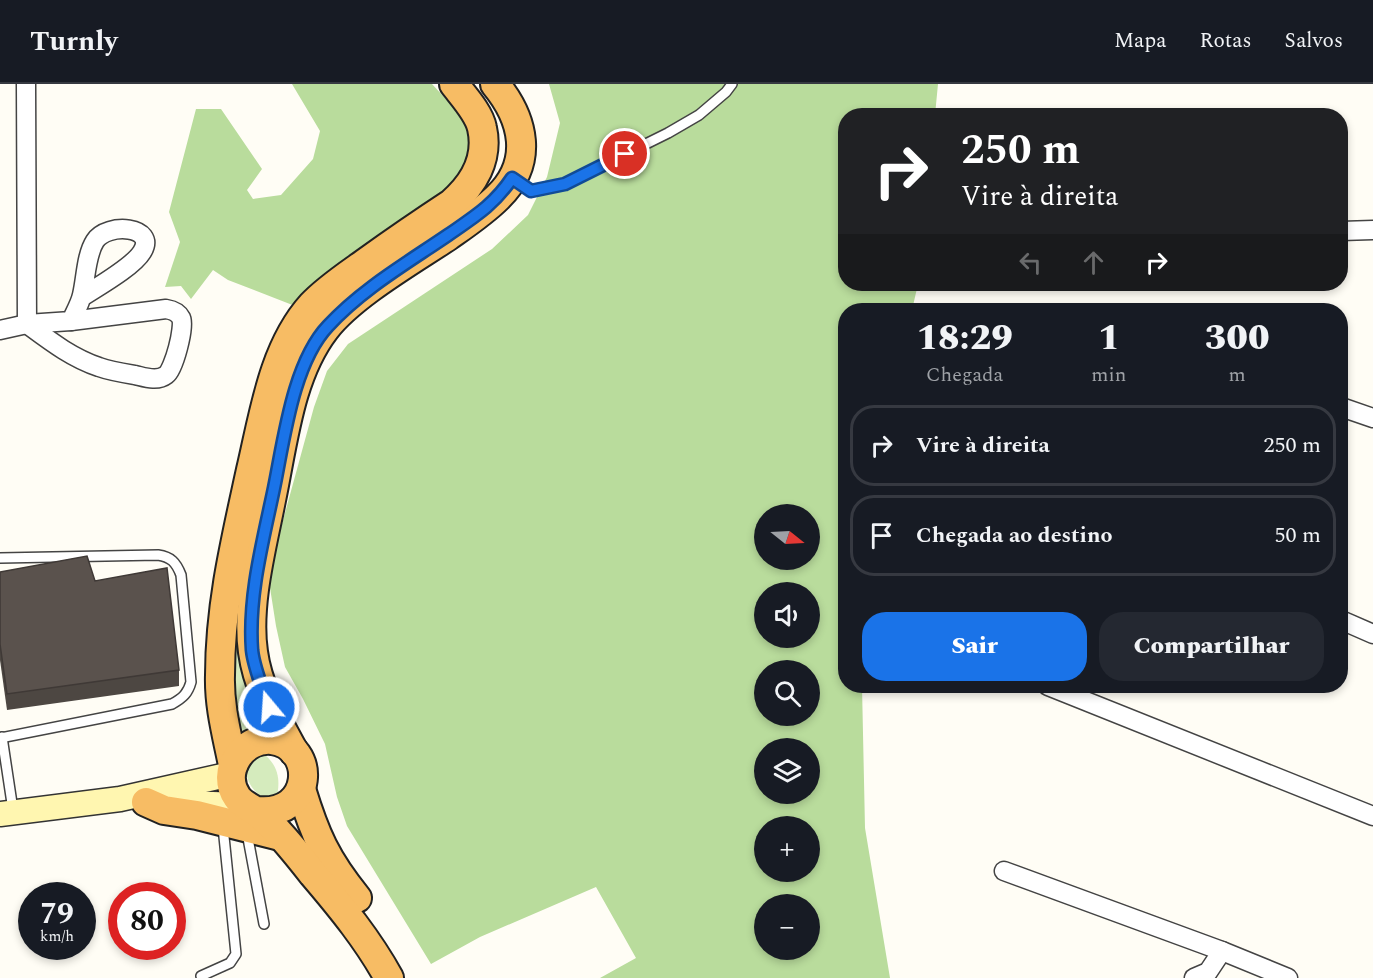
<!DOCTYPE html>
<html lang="pt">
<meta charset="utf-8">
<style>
:root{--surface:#171b24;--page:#242831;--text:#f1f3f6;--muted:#9ea1a6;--line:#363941;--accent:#1a73e8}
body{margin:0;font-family:Spectral,serif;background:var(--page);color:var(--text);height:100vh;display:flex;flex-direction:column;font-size:22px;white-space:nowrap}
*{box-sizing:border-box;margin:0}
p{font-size:20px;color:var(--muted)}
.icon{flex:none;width:33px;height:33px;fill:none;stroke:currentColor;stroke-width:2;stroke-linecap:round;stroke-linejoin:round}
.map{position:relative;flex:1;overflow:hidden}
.panel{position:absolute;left:838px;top:219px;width:510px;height:390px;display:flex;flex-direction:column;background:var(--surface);border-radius:24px;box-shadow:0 3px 9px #0003}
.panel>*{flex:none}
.hud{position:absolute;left:838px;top:24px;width:510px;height:183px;border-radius:24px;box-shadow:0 3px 9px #0003;background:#202124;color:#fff;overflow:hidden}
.needle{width:39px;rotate:108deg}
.tools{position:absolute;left:754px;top:420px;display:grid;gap:12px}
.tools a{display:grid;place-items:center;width:66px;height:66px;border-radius:50%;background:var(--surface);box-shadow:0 3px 9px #0003;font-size:30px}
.speed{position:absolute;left:18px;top:798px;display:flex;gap:12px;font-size:30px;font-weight:700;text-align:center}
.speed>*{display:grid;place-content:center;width:78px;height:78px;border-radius:50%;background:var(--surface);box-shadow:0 3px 9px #0003;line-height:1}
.speed small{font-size:15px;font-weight:400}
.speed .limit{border:9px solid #d22;background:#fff;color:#111}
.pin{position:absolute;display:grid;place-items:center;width:51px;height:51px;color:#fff;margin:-26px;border:3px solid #fff;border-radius:50%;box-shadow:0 2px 6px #0007}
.me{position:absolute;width:66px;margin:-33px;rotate:342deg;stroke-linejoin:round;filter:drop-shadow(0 0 4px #0008)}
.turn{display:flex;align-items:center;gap:21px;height:126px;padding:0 24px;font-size:27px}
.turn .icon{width:78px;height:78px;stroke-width:2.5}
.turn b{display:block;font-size:42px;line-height:51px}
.lanes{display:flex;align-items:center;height:57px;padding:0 24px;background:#0003;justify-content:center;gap:30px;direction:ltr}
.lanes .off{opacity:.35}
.eta{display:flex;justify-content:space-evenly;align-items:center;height:102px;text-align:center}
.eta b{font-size:36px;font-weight:800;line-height:42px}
.primary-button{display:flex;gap:12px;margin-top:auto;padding:12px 24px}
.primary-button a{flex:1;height:69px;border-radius:24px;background:var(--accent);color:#fff;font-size:24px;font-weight:800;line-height:69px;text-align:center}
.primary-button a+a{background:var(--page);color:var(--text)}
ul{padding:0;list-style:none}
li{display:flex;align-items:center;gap:18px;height:81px;margin:0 12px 9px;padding:0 12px;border:3px solid var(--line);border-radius:24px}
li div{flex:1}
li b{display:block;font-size:22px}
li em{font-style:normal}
header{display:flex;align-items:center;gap:36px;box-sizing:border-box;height:84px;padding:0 30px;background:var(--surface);border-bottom:2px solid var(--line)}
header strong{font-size:28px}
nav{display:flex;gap:33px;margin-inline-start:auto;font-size:21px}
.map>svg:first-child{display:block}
.green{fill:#d5ebbd}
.forest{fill:#b9dc9c;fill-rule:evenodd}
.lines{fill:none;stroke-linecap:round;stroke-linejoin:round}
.service-casing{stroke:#444;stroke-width:12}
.minor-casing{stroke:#444;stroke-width:21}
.secondary-casing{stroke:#333;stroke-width:27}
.trunk-casing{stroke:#222;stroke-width:32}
.service{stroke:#fff;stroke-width:9}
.minor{stroke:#fff;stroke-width:18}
.secondary{stroke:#fff6b0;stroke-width:24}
.trunk{stroke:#f7bc64;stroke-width:28}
.wall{fill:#4d4742}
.building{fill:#5a524d;stroke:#3f3936;stroke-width:1.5}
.route-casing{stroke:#114b97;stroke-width:15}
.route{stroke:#1a73e8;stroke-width:10}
</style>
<header>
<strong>Turnly</strong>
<nav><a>Mapa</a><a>Rotas</a><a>Salvos</a></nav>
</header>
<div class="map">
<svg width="1373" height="894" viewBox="0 0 1373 894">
<rect width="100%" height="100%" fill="#fffdf5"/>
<!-- green -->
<g class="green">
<polygon points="237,517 270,649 239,654 230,593"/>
<path d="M263,669c16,13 18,28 13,47l-5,3c-18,-10 -28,-22 -24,-44z"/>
</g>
<!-- forest -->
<g class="forest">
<polygon points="292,0 432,0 457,27 468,46 469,73 464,91 448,109 295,222 228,196 213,186 191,215 181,202 165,203 180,158 169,128 196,25 221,25 262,85 247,106 253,115 281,111 313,75 320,47"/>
<path d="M549,0h389l-3,31 -89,1v168h72l-6,26h-66v376h16l3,142 25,150h-290l36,-20 -40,-71 -116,50 -49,27 -84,-138 -10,-29 -12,-53 -22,-45 -18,-32 -9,-41 -8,-51 46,-168 13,-36 21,-27 144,-95 36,-34 19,-38 13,-54zM765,430h45v46h-45zM765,508h45v46h-45zM765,586h45v46h-45zM765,664h45v46h-45zM765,742h45v46h-45zM765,820h45v46h-45z"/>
</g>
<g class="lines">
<defs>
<g id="service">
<polyline points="514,96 531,107 565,100 668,49 699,31 726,8 732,0"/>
<path d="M0,474l158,-3c13,2 18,7 23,20l10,107c-3,11 -8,16 -19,22l-172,34"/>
<polyline points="2,653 13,726"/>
<polyline points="247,749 264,840"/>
<polyline points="201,892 230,879 236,870 223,743"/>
</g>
<g id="minor">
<polyline points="26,0 27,240"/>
<polyline points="1341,147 1373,146"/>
<path d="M27,240c23,17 45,34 72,43 11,4 24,6 36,8 9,2 22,7 31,0 8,-6 19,-48 15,-57 -3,-6 -9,-8 -15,-9l-95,12"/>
<path d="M0,246l27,-6 44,-3c4,-9 9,-17 11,-26 4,-17 4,-40 13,-54 12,-19 63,-15 47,11 -9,15 -45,35 -60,45"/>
<polyline points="1341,323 1373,334"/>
<polyline points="1341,536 1373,550"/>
<polyline points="1048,602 1373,732"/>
<polyline points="1004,787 1222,867 1288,894"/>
<polyline points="1194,894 1208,888 1222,867"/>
</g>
<g id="secondary">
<polyline points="179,719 245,721"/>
<polyline points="0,730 120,715 231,690"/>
</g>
<g id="trunk">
<path d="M294,668c-17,-32 -36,-63 -41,-100 -7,-47 9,-106 18,-152 12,-57 18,-124 54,-171 26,-34 87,-69 123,-93 17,-12 35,-24 50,-39 36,-35 26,-78 -3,-113"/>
<path d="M233,681c-6,-30 -14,-59 -13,-90 0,-71 16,-136 31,-205 13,-55 22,-122 61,-165 15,-16 35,-29 53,-42 28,-20 57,-40 86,-59 22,-19 38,-45 31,-76 -3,-15 -18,-31 -28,-44"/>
<path d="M301,705c14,46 25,71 56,109"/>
<polyline points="146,718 164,726 197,731 280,752"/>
<path d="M257,727c57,6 60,-65 15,-71 -30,-3 -52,32 -35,57 5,8 14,10 21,16 7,6 14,13 20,19 13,14 24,28 35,42 29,34 55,66 76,104"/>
</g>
</defs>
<!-- service casing -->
<use href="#service" class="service-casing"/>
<!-- minor casing -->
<use href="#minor" class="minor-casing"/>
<!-- secondary casing -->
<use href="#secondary" class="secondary-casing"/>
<!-- trunk casing -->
<use href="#trunk" class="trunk-casing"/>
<!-- service -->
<use href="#service" class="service"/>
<!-- minor -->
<use href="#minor" class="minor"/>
<!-- secondary -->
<use href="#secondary" class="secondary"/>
<!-- trunk -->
<use href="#trunk" class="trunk"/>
</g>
<!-- wall -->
<polygon class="wall" points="0,488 95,497 179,586 179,602 7,626 0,576"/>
<!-- building -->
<polygon class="building" points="87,472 95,497 167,484 179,586 7,610 0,560 0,488"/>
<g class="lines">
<defs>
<path id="route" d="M269,623c-6,-18 -15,-38 -17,-57 -4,-54 11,-109 22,-162 10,-49 19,-125 54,-162 34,-37 79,-63 120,-91 26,-18 46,-30 64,-57l19,13 34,-7 60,-30"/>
</defs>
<!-- route casing -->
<use href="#route" class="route-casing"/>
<!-- route -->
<use href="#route" class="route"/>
</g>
</svg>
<div class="tools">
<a><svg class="needle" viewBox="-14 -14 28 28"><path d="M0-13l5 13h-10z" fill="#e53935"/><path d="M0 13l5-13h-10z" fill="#9ea1a6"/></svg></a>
<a><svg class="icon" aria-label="sound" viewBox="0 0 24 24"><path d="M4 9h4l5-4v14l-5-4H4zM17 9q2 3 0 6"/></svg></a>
<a><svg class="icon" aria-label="search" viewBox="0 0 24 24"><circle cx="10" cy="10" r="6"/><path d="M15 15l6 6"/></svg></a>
<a><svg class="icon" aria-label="layers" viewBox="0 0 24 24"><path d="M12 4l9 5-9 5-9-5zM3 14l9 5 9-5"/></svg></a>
<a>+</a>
<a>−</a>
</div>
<div class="speed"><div>79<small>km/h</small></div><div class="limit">80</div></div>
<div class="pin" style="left:625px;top:70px;background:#d93025"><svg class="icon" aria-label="arrive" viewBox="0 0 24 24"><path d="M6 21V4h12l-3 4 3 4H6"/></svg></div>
<svg class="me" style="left:269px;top:623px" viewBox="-20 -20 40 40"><circle r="17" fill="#1a73e8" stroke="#fff" stroke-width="3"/><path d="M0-11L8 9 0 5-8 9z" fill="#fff"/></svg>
<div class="hud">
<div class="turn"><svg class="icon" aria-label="right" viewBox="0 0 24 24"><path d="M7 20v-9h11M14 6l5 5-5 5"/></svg><div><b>250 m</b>Vire à direita</div></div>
<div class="lanes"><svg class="icon off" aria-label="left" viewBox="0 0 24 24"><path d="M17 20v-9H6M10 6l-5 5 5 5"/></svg><svg class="icon off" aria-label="ahead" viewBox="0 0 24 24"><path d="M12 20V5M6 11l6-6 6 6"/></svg><svg class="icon" aria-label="right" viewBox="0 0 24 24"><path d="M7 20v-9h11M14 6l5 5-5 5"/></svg></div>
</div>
<section class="panel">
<div class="eta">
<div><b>18:29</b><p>Chegada</p></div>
<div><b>1</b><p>min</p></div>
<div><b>300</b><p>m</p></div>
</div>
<ul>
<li><svg class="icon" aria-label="right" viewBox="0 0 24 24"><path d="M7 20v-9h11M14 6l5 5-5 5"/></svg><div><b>Vire à direita</b></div><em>250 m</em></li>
<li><svg class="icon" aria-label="arrive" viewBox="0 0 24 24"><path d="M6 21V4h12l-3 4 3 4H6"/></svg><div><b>Chegada ao destino</b></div><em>50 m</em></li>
</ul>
<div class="primary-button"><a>Sair</a><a>Compartilhar</a></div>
</section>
</div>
